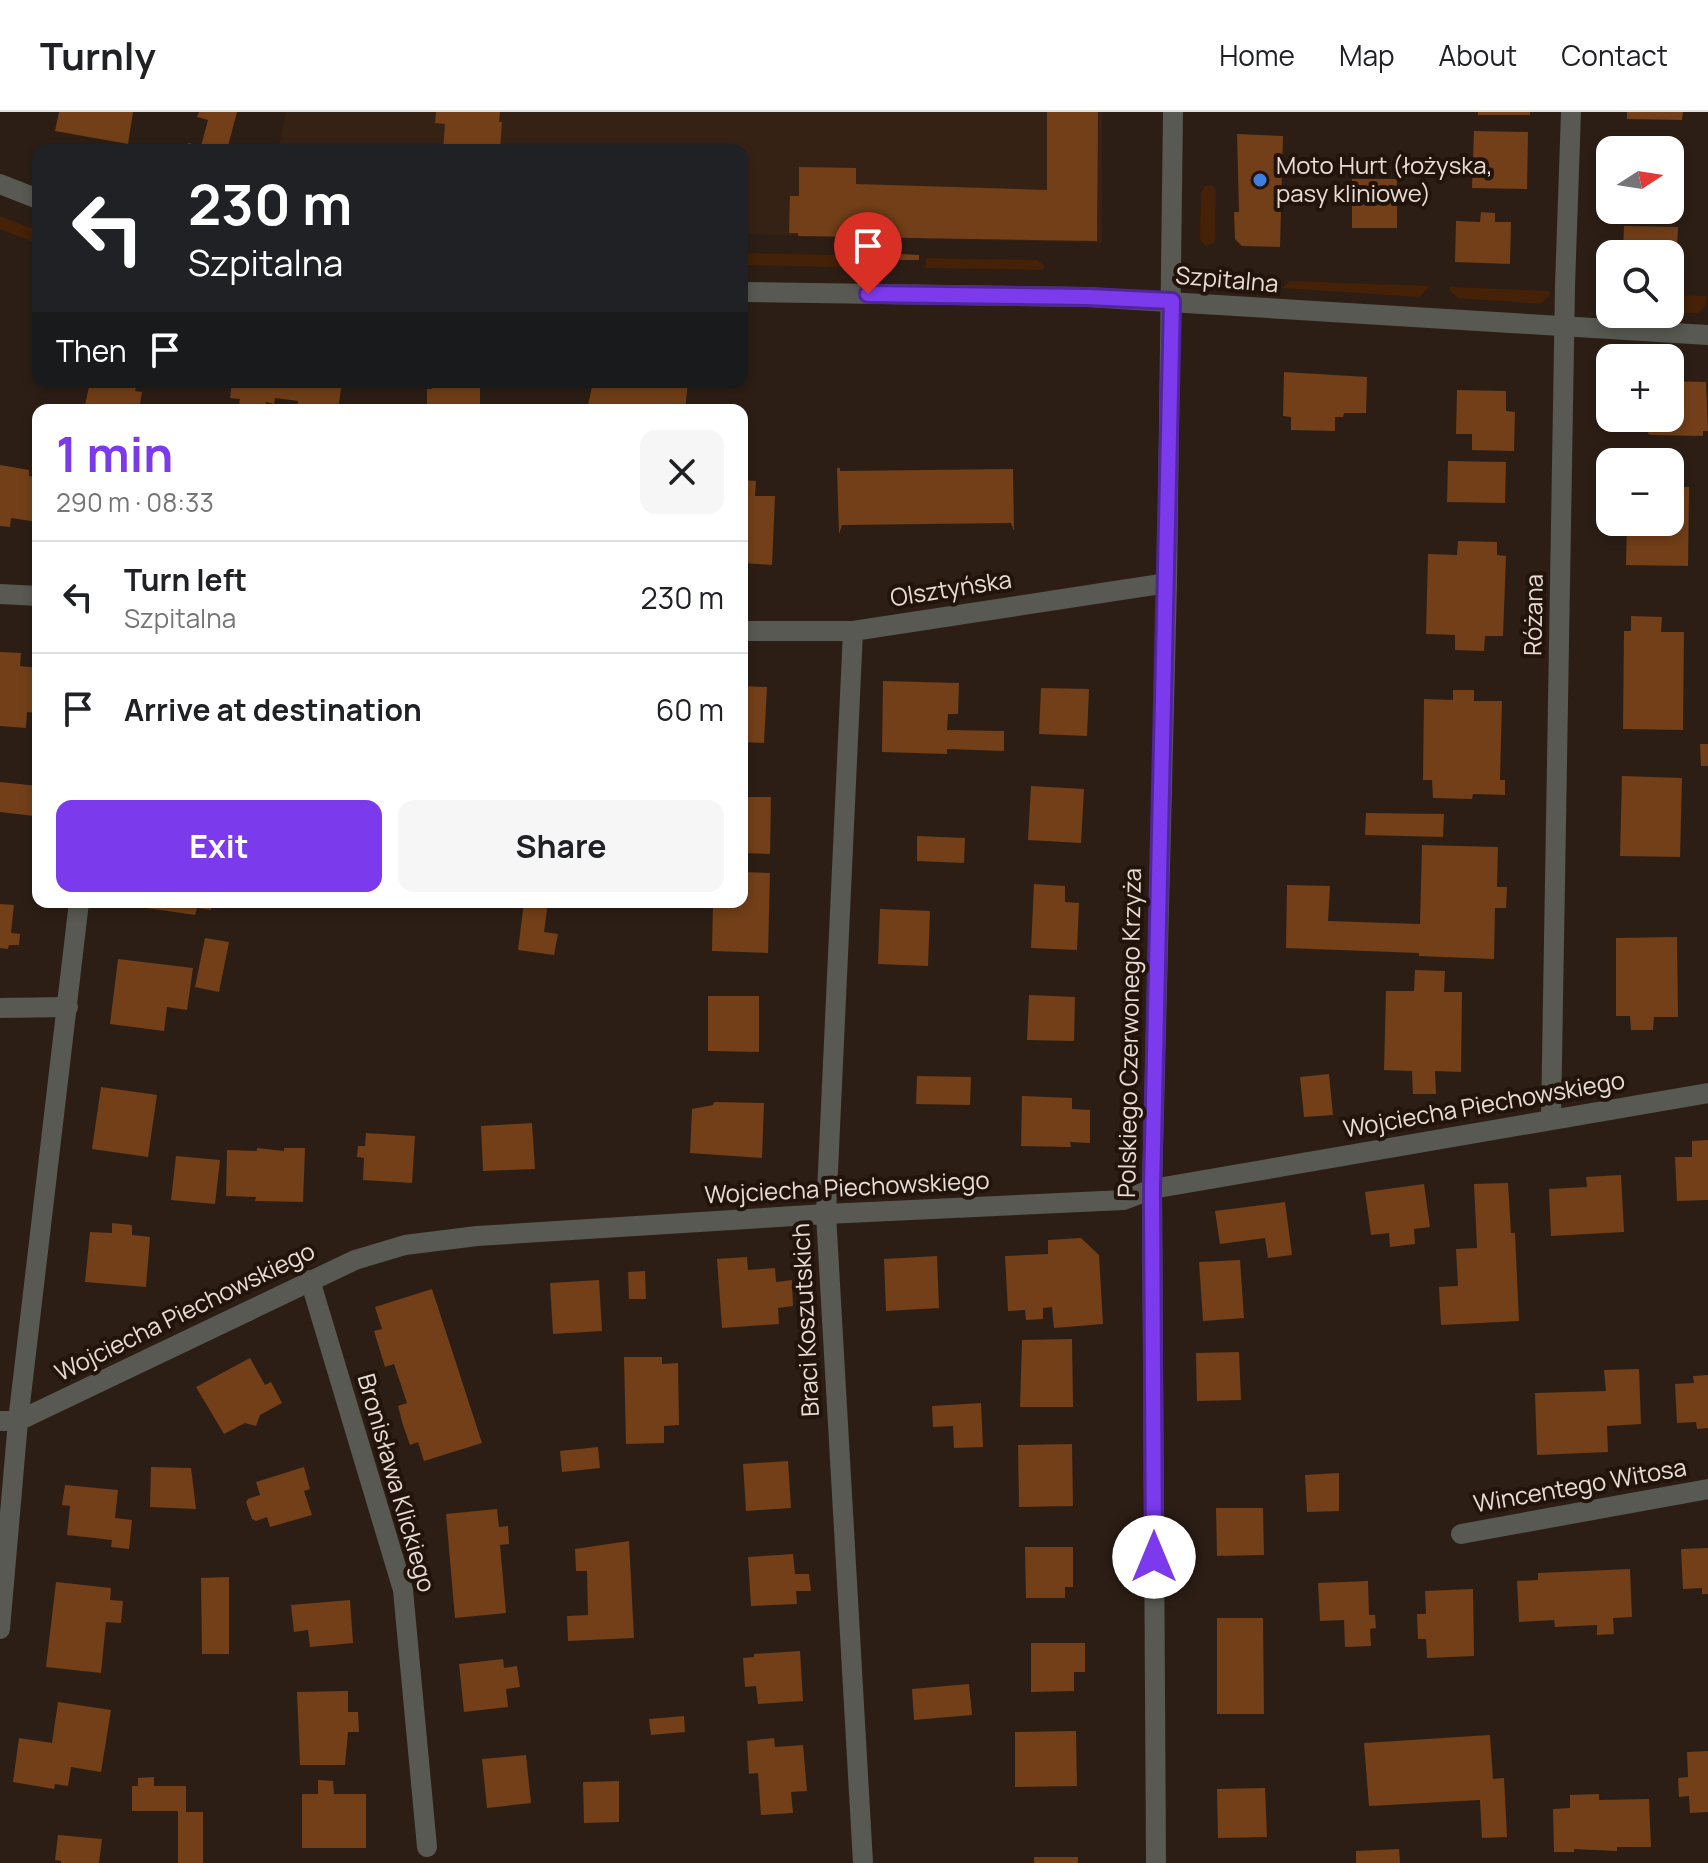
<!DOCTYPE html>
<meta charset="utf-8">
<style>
:root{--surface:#fff;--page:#f6f6f6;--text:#202124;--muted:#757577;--line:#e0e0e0;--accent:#7c3aed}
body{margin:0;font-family:Manrope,sans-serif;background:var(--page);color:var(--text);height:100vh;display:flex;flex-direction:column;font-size:30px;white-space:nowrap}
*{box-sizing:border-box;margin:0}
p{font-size:26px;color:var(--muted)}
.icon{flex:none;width:44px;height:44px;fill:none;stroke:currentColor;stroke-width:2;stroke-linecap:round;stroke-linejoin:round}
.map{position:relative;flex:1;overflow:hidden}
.details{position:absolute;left:32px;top:292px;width:716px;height:504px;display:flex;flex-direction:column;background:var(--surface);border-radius:16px;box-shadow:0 4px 12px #0003}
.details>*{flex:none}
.hud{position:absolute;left:32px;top:32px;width:716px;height:244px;border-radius:16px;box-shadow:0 4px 12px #0003;background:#202124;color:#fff;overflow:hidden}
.needle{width:52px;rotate:78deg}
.controls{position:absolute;left:1596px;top:24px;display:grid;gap:16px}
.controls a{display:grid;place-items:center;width:88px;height:88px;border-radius:16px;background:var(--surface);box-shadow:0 4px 12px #0003;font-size:40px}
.pin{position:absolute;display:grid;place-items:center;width:68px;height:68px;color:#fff;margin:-82px -34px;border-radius:50% 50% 50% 0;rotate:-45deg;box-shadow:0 0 8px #0007}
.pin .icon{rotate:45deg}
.me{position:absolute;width:88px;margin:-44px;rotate:0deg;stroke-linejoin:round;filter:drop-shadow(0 0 6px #0008)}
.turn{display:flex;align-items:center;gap:28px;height:168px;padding:0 24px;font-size:36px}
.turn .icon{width:104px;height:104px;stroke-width:2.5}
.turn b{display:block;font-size:56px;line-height:68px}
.then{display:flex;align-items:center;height:76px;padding:0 24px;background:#0003;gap:16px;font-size:30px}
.round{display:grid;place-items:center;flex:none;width:84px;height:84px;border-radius:16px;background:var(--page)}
.overview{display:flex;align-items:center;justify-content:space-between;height:136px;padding:0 24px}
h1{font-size:48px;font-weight:700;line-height:60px;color:var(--accent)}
.action{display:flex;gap:16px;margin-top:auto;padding:16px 24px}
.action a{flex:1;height:92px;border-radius:16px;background:var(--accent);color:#fff;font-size:32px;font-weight:700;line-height:92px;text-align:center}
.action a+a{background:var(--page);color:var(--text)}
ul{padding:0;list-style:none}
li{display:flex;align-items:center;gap:24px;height:112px;padding:0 24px;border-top:2px solid var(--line)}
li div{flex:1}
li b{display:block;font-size:30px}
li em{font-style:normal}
header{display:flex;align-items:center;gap:48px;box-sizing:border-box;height:112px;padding:0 40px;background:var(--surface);border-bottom:2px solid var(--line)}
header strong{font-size:38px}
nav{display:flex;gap:44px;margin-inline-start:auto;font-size:28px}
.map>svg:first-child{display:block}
.built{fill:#362215}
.green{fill:#442107}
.building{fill:#723f18}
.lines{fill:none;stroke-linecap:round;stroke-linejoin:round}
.minor{stroke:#585952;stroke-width:20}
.route-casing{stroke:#51269a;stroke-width:20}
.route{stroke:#7c3aed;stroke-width:14}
.shop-dot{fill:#3f7fe0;stroke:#22140b;stroke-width:3}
.labels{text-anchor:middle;stroke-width:8;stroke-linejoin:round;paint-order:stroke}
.poi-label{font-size:24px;fill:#e7ddd7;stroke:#22140b;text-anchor:start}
.street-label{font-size:24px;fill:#e7ddd7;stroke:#22140b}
</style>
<header>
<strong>Turnly</strong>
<nav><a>Home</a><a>Map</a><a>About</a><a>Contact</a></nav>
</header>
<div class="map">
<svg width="1708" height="1751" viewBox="0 0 1708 1751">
<rect width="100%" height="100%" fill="#2c1e15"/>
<!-- built -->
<polygon class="built" points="286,0 1102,0 1102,131 742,122 742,38 278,38"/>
<!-- green -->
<g class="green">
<polygon points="1212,73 1216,79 1215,127 1214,131 1206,134 1200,128 1201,81 1205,74"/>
<polygon points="0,104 38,119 38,132 0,117"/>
<polygon points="742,141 895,144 895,156 742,153"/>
<polygon points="926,146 1037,148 1045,154 1043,158 926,156"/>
<polygon points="1290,169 1429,174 1419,185 1282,176"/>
<polygon points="1450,175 1550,179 1549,184 1541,192 1458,186 1450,179"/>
<polygon points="1670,183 1707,184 1705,194 1698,201 1670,200"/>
</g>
<!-- building -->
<g class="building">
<polygon points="59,0 133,0 128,32 55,19"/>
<polygon points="199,0 237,0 227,38 186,38 188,31 201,34 208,8 197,5"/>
<polygon points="436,0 500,0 499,10 502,10 500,38 443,38 445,12 435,11"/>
<polygon points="1047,0 1098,0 1097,129 798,124 798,121 789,121 790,84 799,84 799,55 856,56 856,72 1047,78"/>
<rect x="1478" y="0" width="52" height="3"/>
<polygon points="1627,0 1683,0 1682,8 1627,7"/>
<polygon points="1474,19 1528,20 1527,77 1472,76"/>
<polygon points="1237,22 1283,24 1280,135 1242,134 1235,127 1234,100 1239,100"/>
<polygon points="1670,43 1681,44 1680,84 1670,84"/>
<rect x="1352" y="67" width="45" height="49"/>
<polygon points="1481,100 1495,101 1495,110 1511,110 1510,152 1455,150 1456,109 1480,110"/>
<polygon points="1624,114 1678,115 1676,158 1670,158 1670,142 1623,142"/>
<polygon points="900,142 919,143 919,148 900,148"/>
<polygon points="1284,260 1367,265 1366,301 1344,301 1343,305 1335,305 1335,319 1291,318 1291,305 1283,304"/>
<polygon points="1670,269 1706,270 1708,319 1703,319 1703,324 1652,323 1648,322 1649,317 1617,316 1607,303 1607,279 1610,279 1610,306 1670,306"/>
<polygon points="90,270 137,270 135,279 142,280 139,298 84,298"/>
<polygon points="232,270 342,270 338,298 297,298 298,289 275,286 274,292 266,290 265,298 238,298 240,287 230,286"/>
<polygon points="432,270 477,270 477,276 480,276 480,297 427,297 427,277 432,277"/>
<polygon points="593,270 688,270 685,298 587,298"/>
<polygon points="1457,278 1506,279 1506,299 1515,300 1514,339 1472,338 1472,322 1456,322"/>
<polygon points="1448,349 1506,350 1505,391 1447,390"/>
<polygon points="0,353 29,358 29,364 38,365 38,410 11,406 10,415 0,414"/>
<polygon points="837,356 840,356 840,359 1013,357 1014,419 1011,411 842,413 839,422"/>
<polygon points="742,368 756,369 755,384 775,384 772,453 742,451"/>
<polygon points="1670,375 1689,375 1688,454 1626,453 1627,410 1670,410"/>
<polygon points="1458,429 1497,430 1497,443 1506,444 1503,524 1485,524 1484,539 1455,538 1455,523 1426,522 1428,442 1457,443"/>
<polygon points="1631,504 1662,505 1661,520 1684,520 1683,618 1623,617 1624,519 1631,519"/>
<polygon points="0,540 21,541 20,554 38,556 38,601 27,600 26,616 0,614"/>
<polygon points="883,569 959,571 958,602 948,602 947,618 1004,619 1004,639 947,637 947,642 882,640"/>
<polygon points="742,574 767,575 764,631 742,630"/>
<polygon points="1041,576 1089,577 1087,624 1039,622"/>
<polygon points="1453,578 1474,578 1474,589 1502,589 1500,668 1505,668 1505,683 1473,682 1472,687 1433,686 1432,668 1423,668 1424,587 1453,588"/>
<polygon points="1700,632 1708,632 1708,654 1701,654"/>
<polygon points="1622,664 1682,666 1680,745 1620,744"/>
<polygon points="0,670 38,674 34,704 0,700"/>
<polygon points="1031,674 1084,677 1081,731 1028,728"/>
<polygon points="742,685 771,685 770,742 742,741"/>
<polygon points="1366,701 1444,702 1443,725 1365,723"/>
<polygon points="917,724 965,726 964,751 917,749"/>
<polygon points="1422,733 1498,735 1497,775 1507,775 1506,796 1495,796 1494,847 1419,844 1419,841 1286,836 1287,773 1330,774 1328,809 1420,812"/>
<polygon points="742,760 770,761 768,841 712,839 713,790 742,790"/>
<polygon points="1034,772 1065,774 1065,790 1079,791 1077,838 1031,836"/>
<polygon points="126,790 212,790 211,798 197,796 195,803 126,793"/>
<polygon points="524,790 548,790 544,820 558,822 554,843 518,838"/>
<polygon points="0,792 14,793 11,821 20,822 19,833 9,833 8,837 0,836"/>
<polygon points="880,797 930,799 928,854 878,852"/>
<polygon points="1677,825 1678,905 1654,905 1653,918 1631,918 1630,904 1616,904 1616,826"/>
<polygon points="205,826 229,830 219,880 195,875"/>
<polygon points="118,847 193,856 187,898 167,895 164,919 110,912"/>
<polygon points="1415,858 1445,859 1444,880 1462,880 1461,960 1435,959 1436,982 1413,982 1412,959 1384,958 1386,879 1414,879"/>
<polygon points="1029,883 1075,885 1074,929 1027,928"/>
<polygon points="708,884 759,884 759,940 708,939"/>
<polygon points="1329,962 1333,1003 1304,1005 1300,965"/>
<polygon points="917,964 971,965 970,993 916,992"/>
<polygon points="101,975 157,983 148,1045 92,1037"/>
<polygon points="1022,984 1072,986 1072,997 1090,998 1090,1031 1070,1030 1071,1035 1021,1034"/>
<polygon points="714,990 764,991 762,1046 690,1041 692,997 713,993"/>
<polygon points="532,1011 535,1057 483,1059 481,1014"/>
<polygon points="366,1021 415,1024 412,1071 363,1068 364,1046 357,1045 358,1034 365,1034"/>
<polygon points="1708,1028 1708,1088 1677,1089 1675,1045 1692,1045 1692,1029"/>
<polygon points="257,1036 284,1039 284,1036 305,1036 303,1090 255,1089 256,1085 226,1084 227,1038 257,1039"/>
<polygon points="176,1044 220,1048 215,1092 171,1088"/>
<polygon points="1621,1063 1624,1120 1551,1124 1549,1077 1587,1075 1586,1065"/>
<polygon points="1508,1071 1511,1121 1515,1121 1519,1209 1441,1213 1439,1175 1458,1174 1456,1137 1477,1136 1474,1072"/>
<polygon points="1424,1072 1430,1115 1414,1117 1415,1132 1390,1135 1389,1121 1371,1123 1365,1080"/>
<polygon points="1285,1090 1292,1143 1268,1146 1265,1126 1220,1132 1215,1099"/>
<polygon points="112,1111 132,1113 132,1123 150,1125 146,1175 85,1170 90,1120 112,1121"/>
<polygon points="1081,1126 1099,1143 1103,1212 1054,1216 1052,1195 1043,1196 1043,1207 1026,1208 1025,1198 1008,1199 1005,1144 1048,1142 1048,1128"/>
<polygon points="937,1144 939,1196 886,1199 884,1147"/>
<polygon points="747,1145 748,1158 775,1156 776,1170 792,1168 793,1194 778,1196 779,1212 722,1216 717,1147"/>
<polygon points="1240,1148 1244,1206 1203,1209 1199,1150"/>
<polygon points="645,1159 646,1187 629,1187 628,1160"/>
<polygon points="599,1168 602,1219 553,1222 550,1171"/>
<polygon points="432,1177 482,1331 424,1349 418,1330 410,1333 403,1313 398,1294 407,1291 394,1252 385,1255 374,1219 382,1217 375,1195"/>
<polygon points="1072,1227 1073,1295 1020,1295 1022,1228"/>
<polygon points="1239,1240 1241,1288 1197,1289 1196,1241"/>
<polygon points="624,1245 662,1245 662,1252 678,1251 679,1313 664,1314 664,1331 626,1332"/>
<polygon points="250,1246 265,1273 271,1270 282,1291 260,1303 256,1314 245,1311 224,1322 196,1275"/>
<polygon points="1639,1257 1641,1312 1607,1314 1608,1340 1537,1343 1535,1281 1606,1279 1604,1258"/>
<polygon points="1708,1263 1708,1316 1697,1317 1696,1310 1677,1311 1675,1272 1694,1271 1693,1264"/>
<polygon points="981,1291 983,1335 954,1336 953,1314 933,1315 932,1294"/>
<polygon points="1072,1332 1073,1394 1019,1395 1018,1333"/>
<polygon points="598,1335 600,1356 562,1360 560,1339"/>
<polygon points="788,1349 791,1396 746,1399 743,1352"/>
<polygon points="151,1355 191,1356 196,1397 150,1395"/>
<polygon points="304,1355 310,1377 304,1379 312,1403 270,1415 267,1405 256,1409 252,1407 246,1390 248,1387 260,1383 256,1370"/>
<polygon points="1339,1361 1339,1399 1307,1400 1305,1363"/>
<polygon points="65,1373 118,1378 115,1406 132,1408 129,1437 111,1435 112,1428 67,1423 70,1394 62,1393"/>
<polygon points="1216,1396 1263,1396 1264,1443 1217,1444"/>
<polygon points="497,1397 499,1415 508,1414 509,1432 500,1433 506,1501 455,1506 446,1402"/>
<polygon points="629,1429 634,1526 568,1529 567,1504 588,1503 587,1459 576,1459 575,1437"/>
<polygon points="1025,1435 1073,1435 1073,1475 1065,1475 1065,1486 1026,1486"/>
<polygon points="1708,1436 1708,1482 1702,1482 1702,1476 1683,1477 1681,1437"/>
<polygon points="793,1442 795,1462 809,1462 811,1479 796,1479 797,1492 751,1494 748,1445"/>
<polygon points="1630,1457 1632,1505 1613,1506 1614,1522 1597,1523 1597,1513 1555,1515 1554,1508 1519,1510 1517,1469 1538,1468 1538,1461"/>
<polygon points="229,1465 229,1542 202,1542 201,1466"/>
<polygon points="1368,1469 1369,1503 1375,1503 1376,1516 1370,1517 1371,1534 1345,1535 1344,1508 1320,1509 1318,1471"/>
<polygon points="56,1470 111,1476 110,1488 123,1489 121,1511 106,1510 101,1561 46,1555"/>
<polygon points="1473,1477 1474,1544 1427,1546 1426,1527 1418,1527 1417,1502 1426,1502 1425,1479"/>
<polygon points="350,1488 353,1531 310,1535 308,1518 294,1520 291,1493"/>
<polygon points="1217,1506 1263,1506 1264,1602 1217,1602"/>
<polygon points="1031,1531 1085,1531 1085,1560 1074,1560 1074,1579 1031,1580"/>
<polygon points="800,1539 803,1589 758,1592 756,1574 745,1575 743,1546 754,1545 754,1542"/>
<polygon points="503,1547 504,1556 517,1554 520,1575 506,1577 508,1595 464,1600 459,1552"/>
<polygon points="969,1572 972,1603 914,1608 912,1577"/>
<polygon points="348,1579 348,1600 358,1600 359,1620 348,1620 345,1653 300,1653 297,1580"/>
<polygon points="58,1590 111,1598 101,1660 71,1655 68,1674 55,1672 54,1677 13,1670 19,1626 52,1631"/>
<polygon points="684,1604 685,1620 651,1623 649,1607"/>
<polygon points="1076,1619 1077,1674 1015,1675 1015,1620"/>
<polygon points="1490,1623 1493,1667 1504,1666 1507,1725 1482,1726 1480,1688 1369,1694 1364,1631"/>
<polygon points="774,1626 775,1635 803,1633 807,1679 791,1680 793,1701 761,1703 758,1661 749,1662 747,1629"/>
<polygon points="1708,1639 1708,1700 1690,1701 1689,1684 1679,1685 1678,1666 1688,1665 1687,1640"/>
<polygon points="526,1643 531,1691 487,1696 482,1647"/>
<polygon points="154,1665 154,1674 186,1674 186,1700 203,1700 203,1751 178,1751 178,1699 132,1699 132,1674 138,1674 138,1666"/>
<polygon points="318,1668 333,1669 334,1682 366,1682 366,1736 302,1736 302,1682 318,1682"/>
<polygon points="619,1669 619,1710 584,1711 583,1670"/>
<polygon points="1265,1676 1267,1725 1218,1726 1217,1677"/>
<polygon points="1599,1682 1599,1688 1649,1687 1651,1735 1617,1735 1617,1739 1574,1737 1574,1740 1554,1740 1553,1697 1570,1696 1570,1683"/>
<polygon points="58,1723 102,1727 99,1751 61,1751 61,1749 55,1748"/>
<polygon points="1399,1737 1400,1751 1356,1751 1356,1739"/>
<rect x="1034" y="1745" width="44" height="6"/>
</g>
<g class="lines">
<!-- minor -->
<g class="minor">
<polyline points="0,72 38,87"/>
<polyline points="742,180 1087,185 1708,223"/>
<polyline points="0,482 38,484"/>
<polyline points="742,519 853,519 1167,471"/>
<polyline points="853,519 826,1102 863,1751"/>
<polyline points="0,896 68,895"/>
<polyline points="1551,1007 1565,174 1571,0"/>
<polyline points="310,1168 403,1478 427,1735"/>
<polyline points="0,1309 18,1309 355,1148 405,1133 477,1124 826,1102 1124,1088 1152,1077 1708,981"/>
<polyline points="1461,1422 1708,1377"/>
<polyline points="0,1517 18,1309 79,790"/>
<polyline points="1156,1751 1152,1077 1167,471 1173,0"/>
</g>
</g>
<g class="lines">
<defs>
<polyline id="route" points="868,182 1087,185 1172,189 1152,1077 1154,1445"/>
</defs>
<!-- route casing -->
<use href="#route" class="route-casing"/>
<!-- route -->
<use href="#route" class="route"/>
</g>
<!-- markers -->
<circle class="shop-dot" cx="1260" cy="68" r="8"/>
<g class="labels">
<!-- poi labels -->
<g class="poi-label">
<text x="1276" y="62">Moto Hurt (łożyska,<tspan x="1276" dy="28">pasy kliniowe)</tspan></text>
</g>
<!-- street labels -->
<g class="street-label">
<text transform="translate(1227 168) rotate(5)" y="8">Szpitalna</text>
<text transform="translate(951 477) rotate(-9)" y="8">Olsztyńska</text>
<text transform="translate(1534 503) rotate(-89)" y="8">Różana</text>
<text transform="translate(1130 921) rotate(-89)" y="8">Polskiego Czerwonego Krzyża</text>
<text transform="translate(1484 993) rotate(-10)" y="8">Wojciecha Piechowskiego</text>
<text transform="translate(847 1076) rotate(-3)" y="8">Wojciecha Piechowskiego</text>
<text transform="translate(185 1200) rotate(-26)" y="8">Wojciecha Piechowskiego</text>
<text transform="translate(806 1208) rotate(-93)" y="8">Braci Koszutskich</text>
<text transform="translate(396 1371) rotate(74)" y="8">Bronisława Klickiego</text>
<text transform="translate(1580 1374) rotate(-10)" y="8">Wincentego Witosa</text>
</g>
</g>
</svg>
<div class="controls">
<a><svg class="needle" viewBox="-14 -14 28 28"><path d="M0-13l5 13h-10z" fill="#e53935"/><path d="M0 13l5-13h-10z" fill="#757577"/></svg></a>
<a><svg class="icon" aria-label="search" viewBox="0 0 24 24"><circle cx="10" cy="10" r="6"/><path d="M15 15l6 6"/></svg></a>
<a>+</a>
<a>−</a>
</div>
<div class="pin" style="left:868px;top:182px;background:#d93025"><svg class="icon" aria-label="arrive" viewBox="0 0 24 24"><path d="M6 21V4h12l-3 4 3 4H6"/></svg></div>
<svg class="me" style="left:1154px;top:1445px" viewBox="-20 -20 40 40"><circle r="19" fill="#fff"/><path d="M0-13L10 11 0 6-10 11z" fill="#7c3aed"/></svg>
<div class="hud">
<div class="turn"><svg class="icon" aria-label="left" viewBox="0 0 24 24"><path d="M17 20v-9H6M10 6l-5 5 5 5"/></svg><div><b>230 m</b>Szpitalna</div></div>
<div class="then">Then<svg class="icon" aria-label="arrive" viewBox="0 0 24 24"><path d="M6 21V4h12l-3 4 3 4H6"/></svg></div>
</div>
<section class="details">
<div class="overview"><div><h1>1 min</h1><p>290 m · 08:33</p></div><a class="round"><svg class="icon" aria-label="close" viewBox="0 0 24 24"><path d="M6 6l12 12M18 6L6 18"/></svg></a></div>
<ul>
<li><svg class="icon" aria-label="left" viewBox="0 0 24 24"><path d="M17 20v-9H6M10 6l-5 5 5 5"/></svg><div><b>Turn left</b><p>Szpitalna</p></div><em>230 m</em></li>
<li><svg class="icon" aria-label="arrive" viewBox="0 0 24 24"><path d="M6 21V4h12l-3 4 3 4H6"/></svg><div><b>Arrive at destination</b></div><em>60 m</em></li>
</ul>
<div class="action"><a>Exit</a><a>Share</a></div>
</section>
</div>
